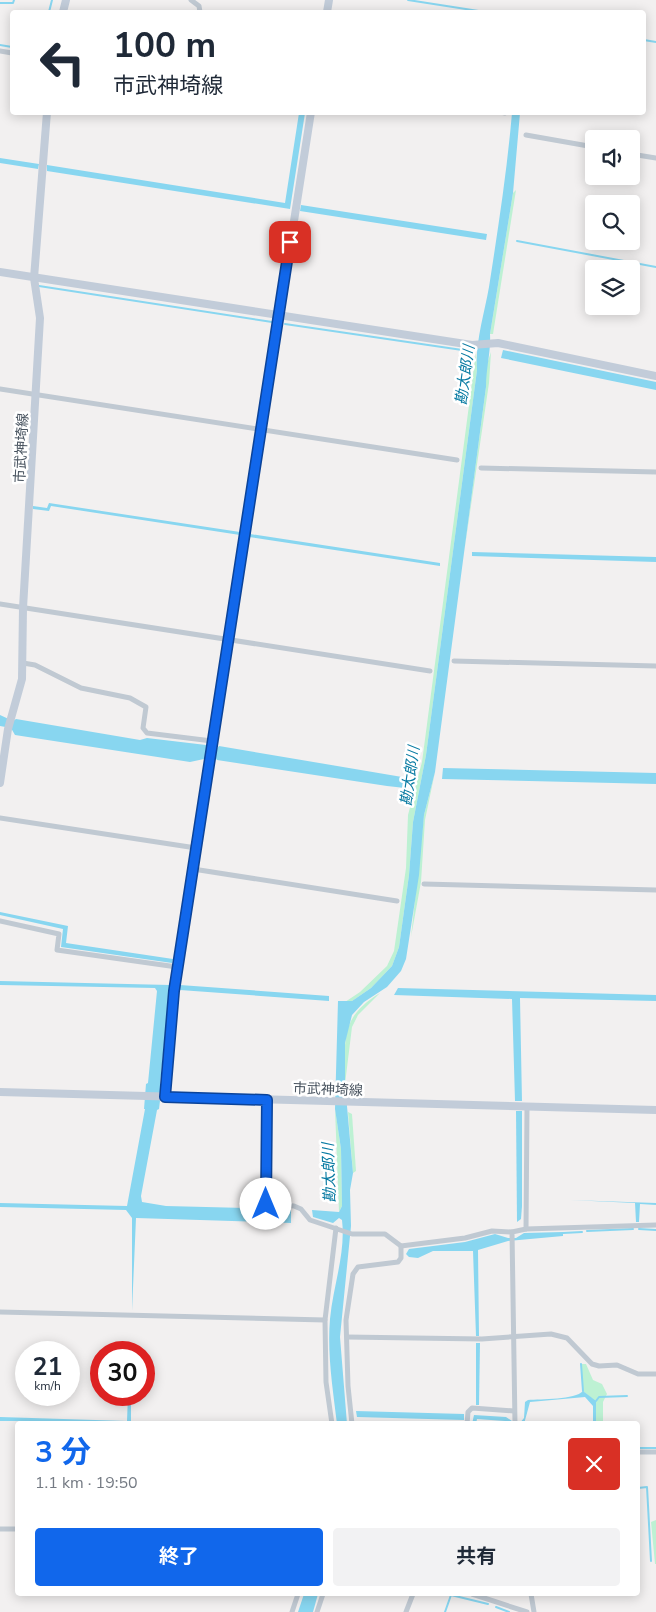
<!DOCTYPE html>
<html lang="ja">
<meta charset="utf-8">
<style>
:root{--surface:#fff;--page:#f2f2f3;--text:#1f2937;--muted:#747a83;--accent:#1167eb}
body{margin:0;font-family:"Nunito Sans","Noto Sans JP",sans-serif;background:var(--page);color:var(--text);height:100vh;display:flex;flex-direction:column;font-size:19px;white-space:nowrap}
*{box-sizing:border-box;margin:0}
p{font-size:16px;color:var(--muted)}
.icon{flex:none;width:28px;height:28px;fill:none;stroke:currentColor;stroke-width:2;stroke-linecap:round;stroke-linejoin:round}
.map{position:relative;flex:1;overflow:hidden}
.details{position:absolute;left:15px;top:1421px;width:625px;height:175px;display:flex;flex-direction:column;background:var(--surface);border-radius:5px;box-shadow:0 2px 12px #0003}
.details>*{flex:none}
.top-card{position:absolute;left:10px;top:10px;width:636px;height:105px;border-radius:5px;box-shadow:0 2px 12px #0003;background:#fff;color:var(--text);overflow:hidden}
.controls{position:absolute;left:585px;top:130px;display:grid;gap:10px}
.controls a{display:grid;place-items:center;width:55px;height:55px;border-radius:5px;background:var(--surface);box-shadow:0 2px 12px #0003;font-size:25px}
.speed{position:absolute;left:15px;top:1341px;display:flex;gap:10px;font-size:25px;font-weight:700;text-align:center}
.speed>*{display:grid;place-content:center;width:65px;height:65px;border-radius:50%;background:var(--surface);box-shadow:0 2px 12px #0003;line-height:1}
.speed small{font-size:12px;font-weight:400}
.speed .limit{border:8px solid #d22;background:#fff;color:#111}
.pin{position:absolute;display:grid;place-items:center;width:42px;height:42px;color:#fff;margin:-21px;border-radius:10px;box-shadow:0 2px 8px #0006}
.me{position:absolute;width:55px;margin:-28px;rotate:0deg;stroke-linejoin:round;filter:drop-shadow(0 0 4px #0008)}
.turn{display:flex;align-items:center;gap:18px;height:105px;padding:0 20px;font-size:22px}
.turn .icon{width:65px;height:65px;stroke-width:2.5}
.turn b{display:block;font-size:35px;line-height:42px}
.round{display:grid;place-items:center;flex:none;width:52px;height:52px;border-radius:5px;background:var(--page)}
.head{display:flex;align-items:center;justify-content:space-between;height:85px;padding:0 20px}
h1{font-size:30px;font-weight:700;line-height:38px;color:var(--accent)}
.button{display:flex;gap:10px;margin-top:auto;padding:10px 20px}
.button a{flex:1;height:58px;border-radius:5px;background:var(--accent);color:#fff;font-size:20px;font-weight:700;line-height:58px;text-align:center}
.button a+a{background:var(--page);color:var(--text)}
.map>svg:first-child{display:block}
.green{fill:#bdf1d3}
.water{fill:#88d6f0}
.lines{fill:none;stroke-linecap:round;stroke-linejoin:round}
.stream{stroke:#88d6f0;stroke-width:2}
.street{stroke:#c0c9d2;stroke-width:5}
.secondary{stroke:#c2ccd9;stroke-width:8}
.route-casing{stroke:#0b4399;stroke-width:12}
.route{stroke:#1167eb;stroke-width:9}
.labels{text-anchor:middle;stroke-width:5;stroke-linejoin:round;paint-order:stroke}
.street-label{font-size:14px;fill:#47525e;stroke:#fff}
.water-label{font-size:15px;font-style:italic;fill:#077aa2;stroke:#fff}
</style>
<div class="map">
<svg width="656" height="1612" viewBox="0 0 656 1612">
<rect width="100%" height="100%" fill="#f2f0f0"/>
<!-- green -->
<g class="green">
<polygon points="516,190 493,334 490,334 513,193"/>
<polygon points="476,352 477,370 426,755 413,822 409,875 399,947 392,966 371,988 352,1001 345,1002 360,992 387,966 394,951 406,868 408,815 422,762"/>
<polygon points="491,352 489,383 464,553 486,387 486,367"/>
<polygon points="435,772 425,820 421,882 411,937 424,815"/>
<path d="M380,993l-22,22 -6,12 -7,57c0,-44 -6,-66 35,-91z"/>
<polygon points="335,1109 341,1149 342,1206 339,1212"/>
<polygon points="348,1112 352,1114 356,1171 353,1173"/>
<polygon points="581,1364 586,1364 593,1380 602,1384 607,1394 603,1402 603,1424 596,1424 596,1402 583,1391"/>
<polygon points="656,1520 656,1564 655,1564 651,1522"/>
</g>
<!-- water -->
<g class="water">
<polygon points="299,113 305,113 290,209 47,171 47,165 285,203"/>
<path d="M512,113h8l-7,80 -23,141c1,18 -4,34 -4,53l-51,385 -11,43 -5,60 -13,84 -5,12 -14,16 -23,15 -12,13 -7,28v41l8,89 -3,17 1,36 -11,111 7,87h-10c-4,-34 -10,-70 -7,-105 3,-33 16,-66 12,-99l-3,-2 -6,5 -20,-6 -1,-7 27,2 3,-6 -1,-57 -6,-40 3,-108h14l19,-13 21,-22 7,-19 10,-72 4,-53 13,-67 51,-385c-2,-27 7,-55 12,-83 9,-58 18,-116 23,-174z"/>
<polygon points="0,158 39,164 38,169 0,163"/>
<polygon points="301,205 487,234 486,240 300,211"/>
<polygon points="503,350 656,382 656,390 501,358"/>
<polygon points="49,503 240,532 240,535 51,506 49,511 33,509 33,506 47,508"/>
<polygon points="250,534 440,563 440,566 249,537"/>
<polygon points="472,552 656,557 656,562 472,556"/>
<polygon points="0,715 13,721 16,719 140,740 147,738 206,745 207,750 215,751 219,746 408,778 409,783 405,788 387,786 217,760 214,756 207,755 204,759 190,762 15,735 11,728 0,726"/>
<polygon points="443,768 656,773 656,784 442,779"/>
<polygon points="0,912 68,926 66,943 173,959 172,963 61,947 63,929 0,915"/>
<polygon points="0,981 170,985 160,1084 162,1084 159,1109 157,1110 141,1196 142,1202 166,1206 291,1209 291,1223 136,1218 132,1311 132,1218 126,1210 0,1207 0,1203 127,1206 145,1109 144,1109 146,1084 148,1083 157,991 155,988 0,985"/>
<polygon points="180,985 329,996 329,1001 180,990"/>
<polygon points="398,988 656,995 656,1001 520,998 522,1101 515,1101 512,999 394,995"/>
<polygon points="516,1111 522,1111 522,1206 521,1219 517,1222"/>
<polygon points="570,1200 656,1203 656,1205 640,1204 639,1222 636,1222 635,1203"/>
<polygon points="563,1232 563,1236 508,1241 478,1250 479,1336 476,1336 473,1251 433,1251 418,1258 409,1257 406,1254 409,1249 465,1242 495,1234 508,1238 516,1238 524,1233"/>
<polygon points="476,1343 480,1343 479,1405 476,1405"/>
<path d="M583,1391l13,10v23h-3v-18l-8,-9 -55,5 -6,22h-5l5,-6 1,-16 3,-2c13,-1 47,0 55,-9z"/>
<polygon points="128,1395 131,1395 131,1421 247,1424 28,1422 27,1424 23,1424 23,1421 0,1421 0,1417 127,1421"/>
<polygon points="356,1411 464,1414 464,1420 357,1417"/>
<polygon points="474,1415 506,1417 512,1421 512,1424 505,1421 477,1419 476,1424 472,1424"/>
<polygon points="304,1594 318,1594 313,1612 298,1612"/>
</g>
<g class="lines">
<!-- stream -->
<g class="stream">
<polyline points="408,0 485,12"/>
<polyline points="0,3 13,3 14,0"/>
<polyline points="49,12 52,0"/>
<polyline points="644,40 656,42"/>
<polyline points="0,45 12,47"/>
<polyline points="517,241 656,267"/>
<polyline points="39,286 272,322"/>
<polyline points="285,324 469,351"/>
<polyline points="639,1229 656,1230"/>
<polyline points="587,1231 633,1229"/>
<polyline points="563,1233 582,1232"/>
<polyline points="581,1364 583,1391"/>
<polyline points="596,1401 599,1397 627,1396"/>
<polyline points="638,1448 656,1448"/>
<polyline points="638,1488 647,1487 651,1561"/>
<polyline points="496,1607 509,1612"/>
<polyline points="445,1612 451,1595 488,1604"/>
</g>
<!-- street -->
<g class="street">
<polyline points="191,0 199,6 200,12"/>
<polyline points="0,51 12,53"/>
<polyline points="500,112 505,113"/>
<polyline points="526,135 594,147"/>
<polyline points="631,154 656,158"/>
<polyline points="0,389 457,460"/>
<polyline points="481,468 656,472"/>
<polyline points="0,604 430,671"/>
<polyline points="454,661 656,666"/>
<polyline points="23,663 35,665 81,688 130,698 146,707 143,728 147,733 212,741"/>
<polyline points="0,818 196,848"/>
<polyline points="193,869 397,901"/>
<polyline points="424,884 656,890"/>
<polyline points="0,921 59,934 57,950 177,967"/>
<polyline points="267,1100 266,1204 294,1206 301,1209 310,1220 352,1234 385,1234 401,1246 465,1238 492,1231 512,1232"/>
<polyline points="526,1229 656,1225"/>
<polyline points="0,1312 325,1320"/>
<polyline points="347,1337 482,1339 551,1334 567,1338 592,1364 599,1366 617,1365 638,1374 656,1374"/>
<polyline points="332,1424 326,1382 325,1320 336,1228"/>
<polyline points="352,1424 348,1386 346,1320 353,1274 358,1267 398,1262 401,1258 401,1246"/>
<polyline points="467,1424 468,1412 472,1408 514,1411"/>
<polyline points="515,1424 512,1232 526,1229 527,1107"/>
<polyline points="638,1452 656,1452"/>
<polyline points="0,1529 18,1529"/>
<polyline points="472,1594 527,1612"/>
<polyline points="531,1594 534,1612"/>
<polyline points="292,1612 298,1594"/>
<polyline points="317,1612 323,1594"/>
<polyline points="406,1612 413,1594"/>
</g>
<!-- secondary -->
<g class="secondary">
<polyline points="63,12 66,0"/>
<polyline points="327,12 329,0"/>
<polyline points="0,272 472,345 498,343 656,376"/>
<polyline points="0,783 8,729 22,679 23,608 40,318 34,278 47,112"/>
<polyline points="0,1092 656,1110"/>
<polyline points="165,1097 174,991 311,112"/>
</g>
</g>
<g class="lines">
<defs>
<polyline id="route" points="266,1204 267,1100 165,1097 174,991 290,242"/>
</defs>
<!-- route casing -->
<use href="#route" class="route-casing"/>
<!-- route -->
<use href="#route" class="route"/>
</g>
<g class="labels">
<!-- street labels -->
<g class="street-label">
<text transform="translate(21 448) rotate(-87)" y="5">市武神埼線</text>
<text transform="translate(328 1089) rotate(2)" y="5">市武神埼線</text>
</g>
<!-- water labels -->
<g class="water-label">
<text transform="translate(465 375) rotate(-82)" y="5">勘太郎川</text>
<text transform="translate(410 776) rotate(-82)" y="5">勘太郎川</text>
<text transform="translate(329 1173) rotate(-92)" y="5">勘太郎川</text>
</g>
</g>
</svg>
<div class="controls">
<a><svg class="icon" aria-label="sound" viewBox="0 0 24 24"><path d="M4 9h4l5-4v14l-5-4H4zM17 9q2 3 0 6"/></svg></a>
<a><svg class="icon" aria-label="search" viewBox="0 0 24 24"><circle cx="10" cy="10" r="6"/><path d="M15 15l6 6"/></svg></a>
<a><svg class="icon" aria-label="layers" viewBox="0 0 24 24"><path d="M12 4l9 5-9 5-9-5zM3 14l9 5 9-5"/></svg></a>
</div>
<div class="speed"><div>21<small>km/h</small></div><div class="limit">30</div></div>
<div class="pin" style="left:290px;top:242px;background:#d93025"><svg class="icon" aria-label="arrive" viewBox="0 0 24 24"><path d="M6 21V4h12l-3 4 3 4H6"/></svg></div>
<svg class="me" style="left:266px;top:1204px" viewBox="-20 -20 40 40"><circle r="19" fill="#fff"/><path d="M0-13L10 11 0 6-10 11z" fill="#1167eb"/></svg>
<div class="top-card">
<div class="turn"><svg class="icon" aria-label="left" viewBox="0 0 24 24"><path d="M17 20v-9H6M10 6l-5 5 5 5"/></svg><div><b>100 m</b>市武神埼線</div></div>
</div>
<section class="details">
<div class="head"><div><h1>3 分</h1><p>1.1 km · 19:50</p></div><a class="round" style="background:#d93025;color:#fff"><svg class="icon" aria-label="close" viewBox="0 0 24 24"><path d="M6 6l12 12M18 6L6 18"/></svg></a></div>
<div class="button"><a>終了</a><a>共有</a></div>
</section>
</div>
